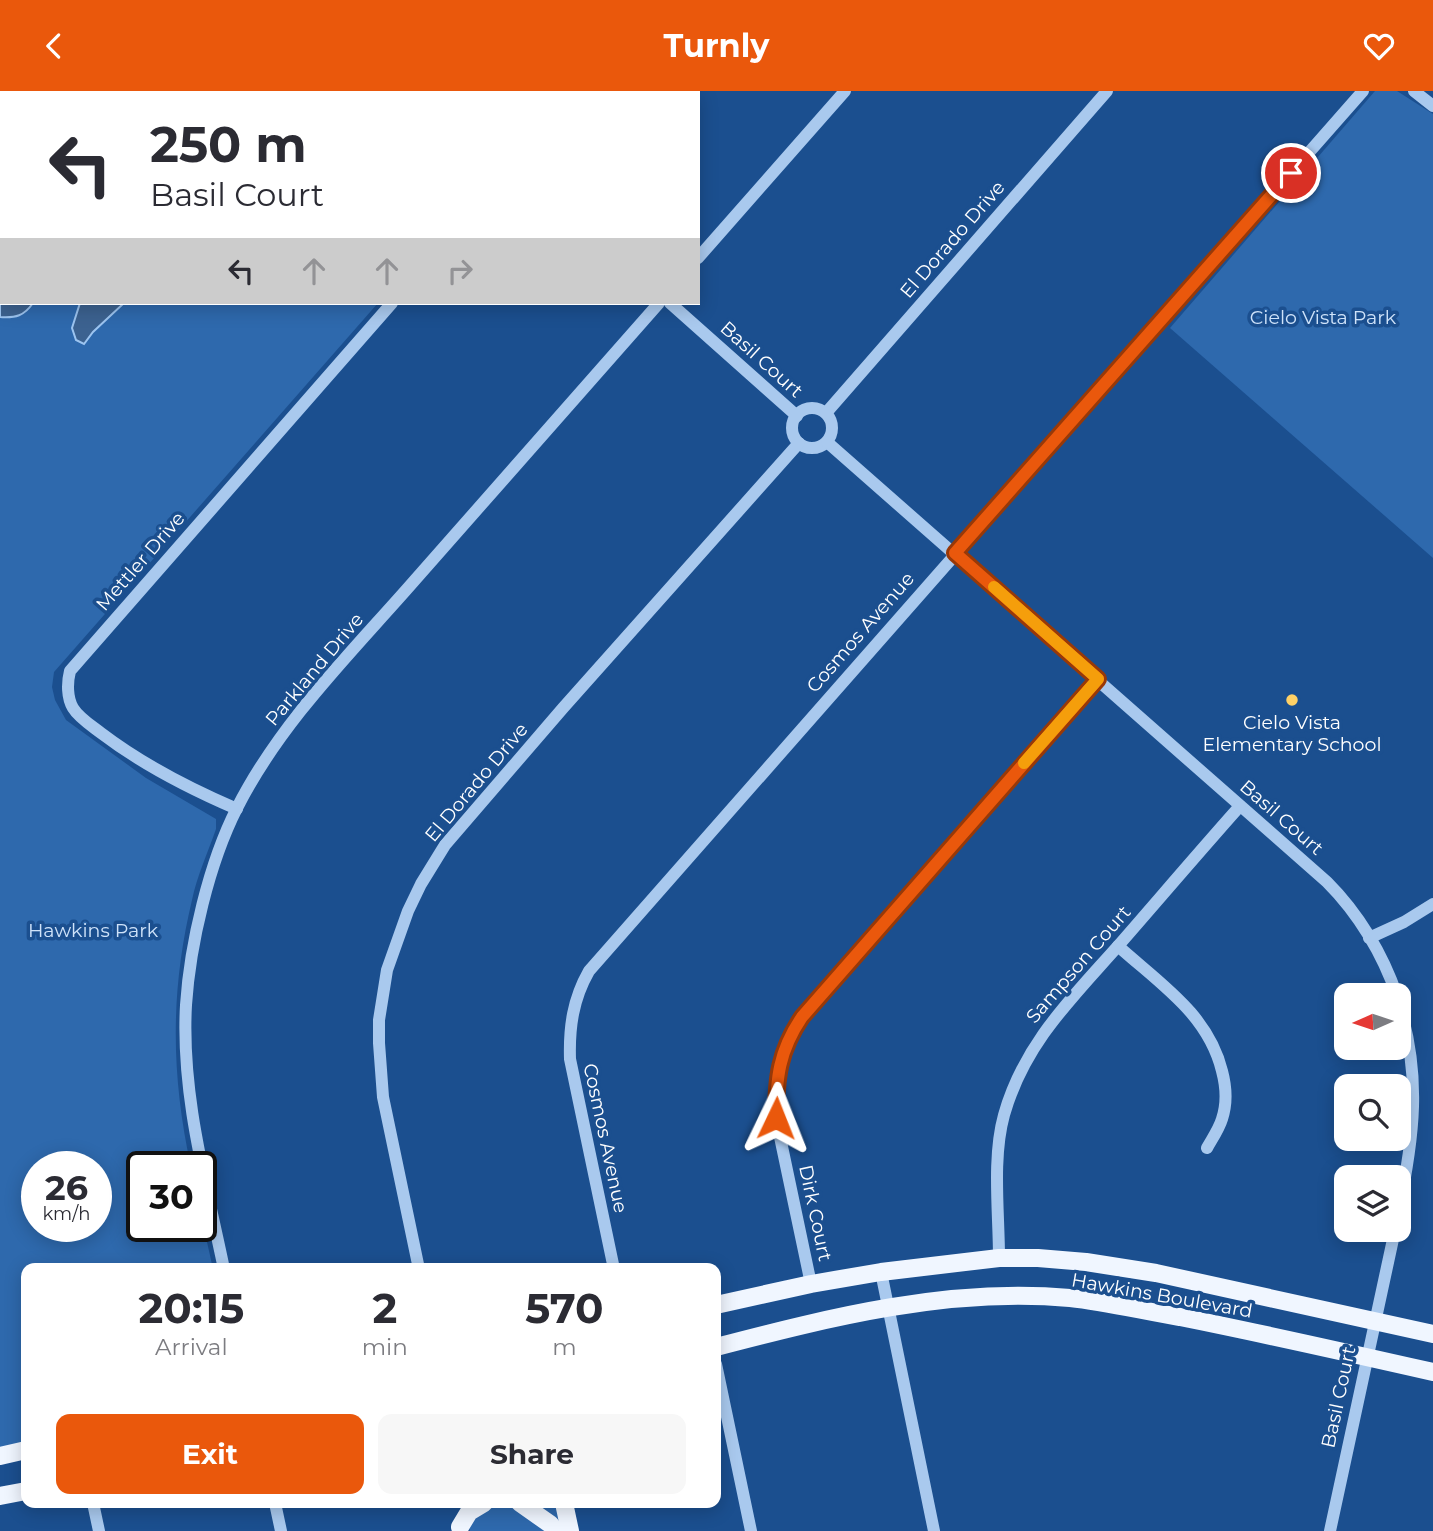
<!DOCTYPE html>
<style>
:root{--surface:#fff;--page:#f7f7f7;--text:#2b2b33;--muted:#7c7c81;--accent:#ea580c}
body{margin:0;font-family:Montserrat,sans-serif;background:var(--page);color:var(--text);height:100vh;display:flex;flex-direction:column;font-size:26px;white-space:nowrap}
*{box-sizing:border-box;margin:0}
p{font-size:23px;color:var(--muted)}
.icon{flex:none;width:38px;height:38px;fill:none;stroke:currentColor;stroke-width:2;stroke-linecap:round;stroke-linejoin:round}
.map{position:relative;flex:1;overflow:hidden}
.drawer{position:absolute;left:21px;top:1172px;width:700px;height:245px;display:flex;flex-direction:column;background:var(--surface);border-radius:14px;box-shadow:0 4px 18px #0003}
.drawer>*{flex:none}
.banner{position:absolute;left:0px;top:0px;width:700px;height:214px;box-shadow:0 4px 18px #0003;background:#fff;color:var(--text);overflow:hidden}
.needle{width:46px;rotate:267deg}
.fabs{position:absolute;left:1334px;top:892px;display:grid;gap:14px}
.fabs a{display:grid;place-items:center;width:77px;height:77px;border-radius:14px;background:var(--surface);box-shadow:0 4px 18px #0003;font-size:35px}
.speed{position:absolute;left:21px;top:1060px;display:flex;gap:14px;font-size:35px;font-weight:700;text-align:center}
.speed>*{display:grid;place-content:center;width:91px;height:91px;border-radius:50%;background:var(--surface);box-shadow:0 4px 18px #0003;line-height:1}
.speed small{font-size:18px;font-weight:400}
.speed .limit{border:4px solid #111;border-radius:10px;background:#fff;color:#111}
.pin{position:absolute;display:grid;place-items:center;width:60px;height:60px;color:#fff;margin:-30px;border:4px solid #fff;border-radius:50%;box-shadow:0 2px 7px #0007}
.me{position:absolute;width:77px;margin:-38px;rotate:2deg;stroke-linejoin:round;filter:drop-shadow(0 0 5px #0008)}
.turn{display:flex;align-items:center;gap:24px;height:147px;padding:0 35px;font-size:32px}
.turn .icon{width:91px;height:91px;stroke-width:2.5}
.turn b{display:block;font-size:49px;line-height:60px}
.lanes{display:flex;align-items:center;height:66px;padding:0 35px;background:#0003;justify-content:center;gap:35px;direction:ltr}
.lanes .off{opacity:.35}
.eta{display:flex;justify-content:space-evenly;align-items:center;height:119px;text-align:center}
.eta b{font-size:42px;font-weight:700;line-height:49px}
.action{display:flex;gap:14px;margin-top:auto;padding:14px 35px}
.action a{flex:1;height:80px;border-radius:14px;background:var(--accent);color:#fff;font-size:28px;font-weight:700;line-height:80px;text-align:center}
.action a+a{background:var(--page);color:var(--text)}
header{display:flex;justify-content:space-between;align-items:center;height:91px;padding:0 35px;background:var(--accent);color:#fff;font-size:32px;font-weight:700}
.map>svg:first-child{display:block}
.green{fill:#2e69ad;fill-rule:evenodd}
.water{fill:#3c6290;stroke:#9cc4f0;stroke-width:2}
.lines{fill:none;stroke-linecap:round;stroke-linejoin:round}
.minor{stroke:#a9c9ee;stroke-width:12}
.major{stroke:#f0f6ff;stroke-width:18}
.route-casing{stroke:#983908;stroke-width:18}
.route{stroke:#ea580c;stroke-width:12}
.slow{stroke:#f59e0b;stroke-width:12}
.poi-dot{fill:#ffd166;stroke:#1b4f8f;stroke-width:2.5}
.labels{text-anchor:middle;stroke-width:7;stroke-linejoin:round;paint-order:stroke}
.street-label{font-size:19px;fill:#fff;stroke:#1b4f8f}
.park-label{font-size:19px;fill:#cfe3fa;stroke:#1b4f8f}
.poi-label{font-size:19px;fill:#fff;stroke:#1b4f8f}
</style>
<header><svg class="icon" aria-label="back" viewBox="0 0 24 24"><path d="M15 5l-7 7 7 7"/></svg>Turnly<svg class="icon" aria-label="heart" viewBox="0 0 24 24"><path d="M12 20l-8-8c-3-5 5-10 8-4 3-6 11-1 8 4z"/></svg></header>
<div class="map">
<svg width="1433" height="1440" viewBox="0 0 1433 1440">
<rect width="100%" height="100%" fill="#1b4f8f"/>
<!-- green -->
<g class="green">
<path d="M0,0h564l-562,2v210h376l-324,369 -2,15 3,13 11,20 80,58 70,41v10c-8,23 -19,47 -24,71 -22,92 -21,175 -1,267h-49v60h59v-12l12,54h-187v174l-26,5zM37,1076h59v60h-59z"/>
<polygon points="1375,0 1397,0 1433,23 1433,467 1170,237"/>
<polygon points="464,1412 560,1412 566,1440 470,1440"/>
</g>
<!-- water -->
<g class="water">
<path d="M0,114l2,98h31c-9,13 -17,15 -33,14z"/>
<polygon points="80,212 124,212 93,241 84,253 76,249 72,237"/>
</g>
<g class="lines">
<!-- minor -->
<g class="minor">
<polyline points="1414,0 1433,15"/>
<polyline points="576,2 577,0"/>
<polyline points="698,167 845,0"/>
<polyline points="670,212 797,325"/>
<circle cx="812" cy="337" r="20"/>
<polyline points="826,322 1107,0"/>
<path d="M827,351l500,440c31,31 56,72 70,114"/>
<path d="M237,718c-49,-21 -94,-44 -136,-76 -9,-7 -22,-15 -28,-25 -6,-10 -6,-25 -3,-37l322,-368"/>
<polyline points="1369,847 1404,831 1433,813"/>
<path d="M1118,855c42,38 90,68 104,125 4,15 5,33 0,48 -3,10 -10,20 -15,29"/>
<path d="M1398,910c24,74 16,137 0,212"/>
<path d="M999,1167c0,-45 -7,-100 5,-143 20,-71 67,-116 114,-169 41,-47 81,-94 122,-140"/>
<path d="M224,1178c-18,-87 -43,-175 -38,-264 4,-61 23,-142 51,-197 42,-83 109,-150 170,-219 84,-96 168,-191 252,-286"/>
<polyline points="419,1178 383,1006 379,952 379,929 387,879 408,820 421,793 445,754 563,617 799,352"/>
<path d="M614,1178l-44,-210c-1,-32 3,-60 19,-88l774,-880"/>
<polyline points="881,1181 934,1440"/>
<polyline points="811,1193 776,1027 777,985 782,963 790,944 839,881 1098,588"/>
<polyline points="716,1273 751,1440"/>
<polyline points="93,1412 99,1440"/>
<polyline points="275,1412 281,1440"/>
<polyline points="1330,1440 1395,1139"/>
</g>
<!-- major -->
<g class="major">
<polyline points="716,1214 811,1193 881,1181 999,1167 1038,1167 1086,1171 1156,1182 1433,1243"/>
<path d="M716,1256c115,-30 234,-60 354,-49 37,4 73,13 110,19 85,17 169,36 253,55"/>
<polyline points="0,1365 26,1359"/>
<polyline points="0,1405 26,1400"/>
<polyline points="520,1412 550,1433 556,1440"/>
<polyline points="564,1412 570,1440"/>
<polyline points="460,1436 469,1421 484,1412"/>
</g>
</g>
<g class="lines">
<defs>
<path id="route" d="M776,1027c0,-40 3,-67 26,-101l296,-338 -143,-126 336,-380"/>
</defs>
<!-- route casing -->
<use href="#route" class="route-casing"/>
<!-- route -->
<use href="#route" class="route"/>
<!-- slow -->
<polyline class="slow" points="994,496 1098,588 1024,672"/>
</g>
<!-- markers -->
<circle class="poi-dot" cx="1292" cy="609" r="7"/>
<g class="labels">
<!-- street labels -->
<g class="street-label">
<text transform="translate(952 148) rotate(-49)" y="7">El Dorado Drive</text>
<text transform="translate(762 268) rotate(42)" y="7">Basil Court</text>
<text transform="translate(140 470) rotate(-49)" y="7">Mettler Drive</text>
<text transform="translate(860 541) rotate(-49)" y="7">Cosmos Avenue</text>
<text transform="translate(314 578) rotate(-50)" y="7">Parkland Drive</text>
<text transform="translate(476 691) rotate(-50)" y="7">El Dorado Drive</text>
<text transform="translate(1282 726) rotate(41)" y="7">Basil Court</text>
<text transform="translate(1078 873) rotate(-49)" y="7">Sampson Court</text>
<text transform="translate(606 1047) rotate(78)" y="7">Cosmos Avenue</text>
<text transform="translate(816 1122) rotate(78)" y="7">Dirk Court</text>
<text transform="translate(1162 1204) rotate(10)" y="7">Hawkins Boulevard</text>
<text transform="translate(1338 1306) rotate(-78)" y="7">Basil Court</text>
</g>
<!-- park labels -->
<g class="park-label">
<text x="1323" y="233">Cielo Vista Park</text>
<text x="93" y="846">Hawkins Park</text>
</g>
<!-- poi labels -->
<g class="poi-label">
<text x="1292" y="638">Cielo Vista<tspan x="1292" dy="22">Elementary School</tspan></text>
</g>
</g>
</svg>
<div class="fabs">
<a><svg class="needle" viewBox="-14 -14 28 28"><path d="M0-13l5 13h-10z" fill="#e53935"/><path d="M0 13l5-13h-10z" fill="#7c7c81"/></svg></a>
<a><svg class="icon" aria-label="search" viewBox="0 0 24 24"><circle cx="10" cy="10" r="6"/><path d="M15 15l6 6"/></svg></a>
<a><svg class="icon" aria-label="layers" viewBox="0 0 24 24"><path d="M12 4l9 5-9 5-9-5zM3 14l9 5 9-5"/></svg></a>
</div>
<div class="speed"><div>26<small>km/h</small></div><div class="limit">30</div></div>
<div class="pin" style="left:1291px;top:82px;background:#d93025"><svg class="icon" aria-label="arrive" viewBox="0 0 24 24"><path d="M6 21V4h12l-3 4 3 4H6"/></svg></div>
<svg class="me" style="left:776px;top:1027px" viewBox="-20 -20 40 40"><path d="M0-17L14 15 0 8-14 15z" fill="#ea580c" stroke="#fff" stroke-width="4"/></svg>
<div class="banner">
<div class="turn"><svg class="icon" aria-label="left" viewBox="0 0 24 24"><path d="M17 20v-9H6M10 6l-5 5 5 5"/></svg><div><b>250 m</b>Basil Court</div></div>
<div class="lanes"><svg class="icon" aria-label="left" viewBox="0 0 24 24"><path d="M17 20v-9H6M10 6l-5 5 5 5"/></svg><svg class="icon off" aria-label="ahead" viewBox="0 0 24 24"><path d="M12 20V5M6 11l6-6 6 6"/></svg><svg class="icon off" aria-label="ahead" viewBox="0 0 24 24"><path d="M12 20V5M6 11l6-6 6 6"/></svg><svg class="icon off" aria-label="right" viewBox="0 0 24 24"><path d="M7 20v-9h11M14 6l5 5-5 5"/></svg></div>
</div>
<section class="drawer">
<div class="eta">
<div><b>20:15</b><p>Arrival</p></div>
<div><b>2</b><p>min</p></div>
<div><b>570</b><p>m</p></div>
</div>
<div class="action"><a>Exit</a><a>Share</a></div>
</section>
</div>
